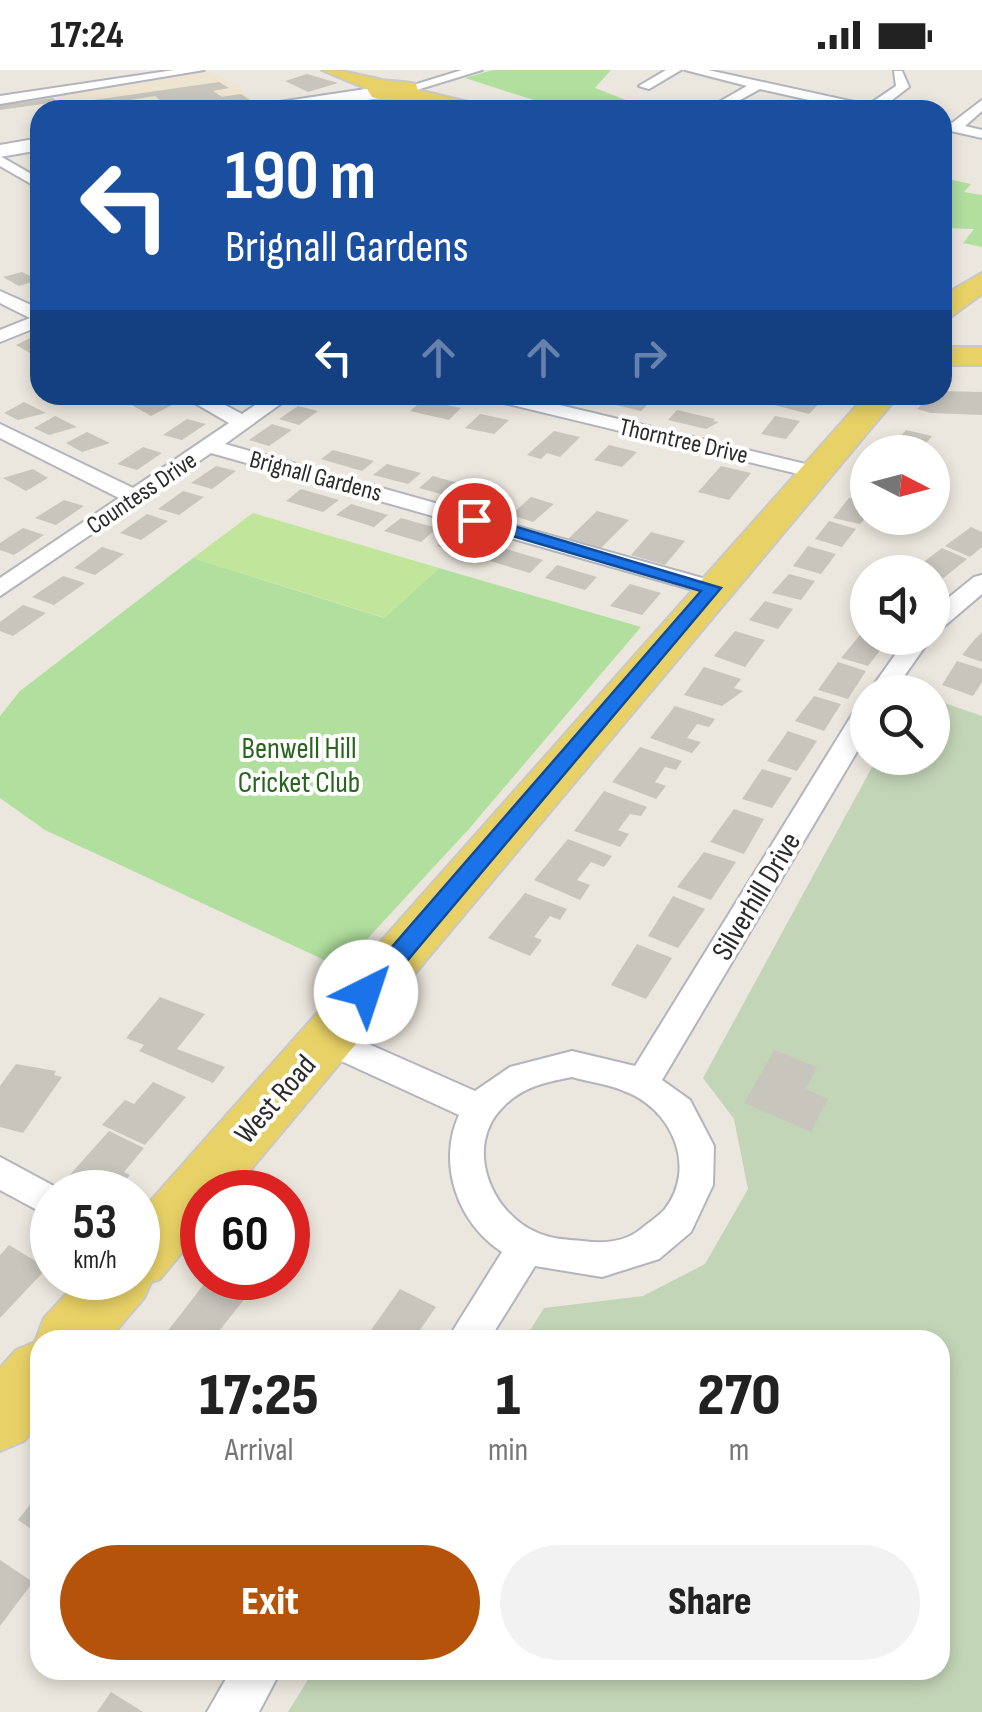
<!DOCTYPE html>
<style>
:root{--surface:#fff;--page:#f2f2f2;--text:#222;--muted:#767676;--accent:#b45309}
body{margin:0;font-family:"Sofia Sans Condensed",sans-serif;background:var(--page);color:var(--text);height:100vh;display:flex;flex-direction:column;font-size:38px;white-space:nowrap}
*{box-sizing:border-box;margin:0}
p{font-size:32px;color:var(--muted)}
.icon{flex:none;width:55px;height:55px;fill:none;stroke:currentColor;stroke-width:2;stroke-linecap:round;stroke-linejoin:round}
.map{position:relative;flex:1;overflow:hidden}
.details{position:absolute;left:30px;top:1260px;width:920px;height:350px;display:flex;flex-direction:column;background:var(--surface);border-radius:30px;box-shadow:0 5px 15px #0003}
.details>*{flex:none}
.hud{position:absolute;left:30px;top:30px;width:922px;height:305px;border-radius:30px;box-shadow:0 5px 15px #0003;background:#1a4fa0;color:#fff;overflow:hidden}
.needle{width:65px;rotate:96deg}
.fabs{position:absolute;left:850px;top:365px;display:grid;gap:20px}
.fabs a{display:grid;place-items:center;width:100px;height:100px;border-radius:50%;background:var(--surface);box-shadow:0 5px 15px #0003;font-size:50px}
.speed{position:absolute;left:30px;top:1100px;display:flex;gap:20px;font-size:50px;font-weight:700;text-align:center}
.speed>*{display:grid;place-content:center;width:130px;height:130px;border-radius:50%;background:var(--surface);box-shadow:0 5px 15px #0003;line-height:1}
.speed small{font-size:25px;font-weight:400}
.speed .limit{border:15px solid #d22;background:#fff;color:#111}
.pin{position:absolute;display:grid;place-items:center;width:85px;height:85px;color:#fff;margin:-42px;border:5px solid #fff;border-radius:50%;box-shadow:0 2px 10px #0007}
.me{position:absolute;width:110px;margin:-55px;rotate:41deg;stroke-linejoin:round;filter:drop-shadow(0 0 8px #0008)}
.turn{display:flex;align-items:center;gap:35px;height:210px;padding:0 30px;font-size:45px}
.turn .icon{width:130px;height:130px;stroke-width:2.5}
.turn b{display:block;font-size:70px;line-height:85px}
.lanes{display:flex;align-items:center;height:95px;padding:0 30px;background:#0003;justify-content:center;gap:50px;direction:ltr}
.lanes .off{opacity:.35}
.eta{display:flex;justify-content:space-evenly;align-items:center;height:170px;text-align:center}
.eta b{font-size:60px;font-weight:800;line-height:70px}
.cta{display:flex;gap:20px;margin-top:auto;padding:20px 30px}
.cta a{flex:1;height:115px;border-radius:60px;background:var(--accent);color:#fff;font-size:40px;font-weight:800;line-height:115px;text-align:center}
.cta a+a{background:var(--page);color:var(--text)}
.status{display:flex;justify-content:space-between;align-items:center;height:70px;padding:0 50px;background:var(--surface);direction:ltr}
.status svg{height:28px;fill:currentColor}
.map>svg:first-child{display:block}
.education{fill:#ede5cf}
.green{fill:#b0df9e}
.cemetery{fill:#c3d5b7}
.pitch{fill:#c1e69b}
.building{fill:#c8c5bd}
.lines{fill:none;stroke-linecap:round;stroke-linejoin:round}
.minor-casing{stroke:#b2b4be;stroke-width:4}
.secondary-casing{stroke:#b2b4be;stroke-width:4}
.primary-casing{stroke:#c8c8c8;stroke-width:4}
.minor{fill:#fff;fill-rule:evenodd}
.secondary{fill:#fff;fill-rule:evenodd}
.primary{fill:#e8d267;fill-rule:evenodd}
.route{fill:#1a73e8;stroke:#114b97;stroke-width:2.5}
.labels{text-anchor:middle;stroke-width:8;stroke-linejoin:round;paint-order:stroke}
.far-street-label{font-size:25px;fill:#2b2b2b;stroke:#fff}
.park-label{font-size:30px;fill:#29651f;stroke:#fff}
.street-label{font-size:30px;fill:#2b2b2b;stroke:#fff}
</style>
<div class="status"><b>17:24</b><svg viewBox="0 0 49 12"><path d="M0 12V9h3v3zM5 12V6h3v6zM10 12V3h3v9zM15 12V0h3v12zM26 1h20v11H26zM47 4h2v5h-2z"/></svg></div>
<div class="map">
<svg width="982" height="1642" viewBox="0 0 982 1642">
<rect width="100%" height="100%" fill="#ece7de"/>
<!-- education -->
<polygon class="education" points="209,1 237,15 257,35 226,40 86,40 55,25"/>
<!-- green -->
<g class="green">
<polygon points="493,0 611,0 595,18 652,40 565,40 465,8"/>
<polygon points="943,108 971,114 964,122 982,125 982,177 963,173 974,159 943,158"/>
<polygon points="193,488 384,548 439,498 641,557 468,760 356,881 335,895 45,760 0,728 0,646 20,621"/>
</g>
<!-- cemetery -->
<polygon class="cemetery" points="933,629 982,646 982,1642 288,1642 314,1600 940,1600 940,1270 524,1270 544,1238 643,1226 705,1194 748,1119 734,1049 703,1008 877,688 932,688"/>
<!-- pitch -->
<polygon class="pitch" points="253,443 439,498 385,548 193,488"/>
<!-- building -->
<g class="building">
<polygon points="307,4 338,13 308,22 285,11"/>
<polygon points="219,12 229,18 213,21 222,27 241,24 254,33 208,40 197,32 162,32 155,26 86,37 80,32"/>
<polygon points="53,28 57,32 0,40 0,35"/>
<polygon points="22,202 38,210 19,216 3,207"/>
<polygon points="32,267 40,269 40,278 30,283 16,275"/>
<polygon points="942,321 982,322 982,345 931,343 917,339 931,325 942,325"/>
<polygon points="617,325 642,325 654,328 641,341 608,333"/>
<polygon points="784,325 827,325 809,344 774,335"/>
<polygon points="157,327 172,335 151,346 130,334"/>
<polygon points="423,330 461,338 449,350 410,341"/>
<polygon points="24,332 46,343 18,350 4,343"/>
<polygon points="298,336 318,341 299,355 279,349"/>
<polygon points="677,340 715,349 713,351 719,352 706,359 668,350"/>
<polygon points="480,344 509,350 494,364 465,358"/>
<polygon points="55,346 77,357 49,365 34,358"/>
<polygon points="775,346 800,351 786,369 761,364"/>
<polygon points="187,349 206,354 182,370 163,365"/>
<polygon points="272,354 292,360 269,376 249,370"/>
<polygon points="906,360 932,366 919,382 892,376"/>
<polygon points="554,361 580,367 560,387 547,383 541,389 527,385"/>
<polygon points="87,362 110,373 82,382 66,373"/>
<polygon points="609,375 637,382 622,397 594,390"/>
<polygon points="143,377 162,383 137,400 117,394"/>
<polygon points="333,380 374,391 362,401 321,389"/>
<polygon points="387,394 421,403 408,414 373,405"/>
<polygon points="216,396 236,401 212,419 191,413"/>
<polygon points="721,396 751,403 729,430 698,422"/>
<polygon points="33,399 48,408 26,421 3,408"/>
<polygon points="433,406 469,416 455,428 419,418"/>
<polygon points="301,419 339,430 323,442 286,431"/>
<polygon points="183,421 204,427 179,445 158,439"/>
<polygon points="531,427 554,434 533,452 511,445"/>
<polygon points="849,428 868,432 868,445 860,454 833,448"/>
<polygon points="64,430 84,436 56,455 35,448"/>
<polygon points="351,434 388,445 374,457 336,445"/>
<polygon points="597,441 629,450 600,479 568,469"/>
<polygon points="147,444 168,451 141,470 120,463"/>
<polygon points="401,448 437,458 421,472 384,461"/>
<polygon points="829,451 856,459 842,477 815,469"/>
<polygon points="971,457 982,462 982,477 970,487 945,476"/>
<polygon points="23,458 44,465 14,485 0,480 0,473"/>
<polygon points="651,462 685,471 665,495 631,485"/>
<polygon points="450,464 487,475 475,487 437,476"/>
<polygon points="808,476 836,484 821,504 793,496"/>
<polygon points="102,477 124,484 95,505 74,498"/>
<polygon points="503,478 543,490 530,503 490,491"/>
<polygon points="942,478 967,489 941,510 932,507 932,502 914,499"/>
<polygon points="557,495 597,507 585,520 545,508"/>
<polygon points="789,504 815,511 801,530 772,523"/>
<polygon points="63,506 85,513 54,535 32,527"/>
<polygon points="630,514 661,523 642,545 610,536"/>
<polygon points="765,531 793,539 778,559 749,550"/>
<polygon points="23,535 46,543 13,566 0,561 0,552"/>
<polygon points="864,560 868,568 890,568 868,596 841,588"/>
<polygon points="735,561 765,570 745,597 714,586"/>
<polygon points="982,562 982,592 962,585 974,570"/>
<polygon points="957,591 982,599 982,612 973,626 942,615"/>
<polygon points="838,592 866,601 848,629 818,620"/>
<polygon points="704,597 741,609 734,618 743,621 722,636 684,625"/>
<polygon points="814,626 841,634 824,661 795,651"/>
<polygon points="675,636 715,649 709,657 697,654 687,668 701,672 692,683 650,668"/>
<polygon points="788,661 817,671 797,701 767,691"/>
<polygon points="640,677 682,691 676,700 665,697 655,712 666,716 656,729 612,712"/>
<polygon points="762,699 792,708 772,738 742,729"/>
<polygon points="604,721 647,737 641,746 630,744 618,760 629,764 620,777 574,761"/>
<polygon points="734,739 764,749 744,784 710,772"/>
<polygon points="568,769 612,786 604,797 591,792 577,810 590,815 580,830 534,810"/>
<polygon points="704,782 736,792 711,830 677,817"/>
<polygon points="525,823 567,839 560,850 550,846 534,867 542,870 530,886 488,868"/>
<polygon points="673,826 705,839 678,878 648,866"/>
<polygon points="637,874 672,888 646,929 611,915"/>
<polygon points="160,927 205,944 177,979 225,997 213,1013 139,981 144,975 126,968"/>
<polygon points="774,980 817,997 806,1019 828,1029 811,1062 744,1033"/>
<polygon points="16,994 56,1001 54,1005 62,1007 23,1063 0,1057 0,1016"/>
<polygon points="153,1012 186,1027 145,1075 102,1055 125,1030 134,1034"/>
<polygon points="109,1061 144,1078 124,1102 130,1105 119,1118 113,1115 106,1122 95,1122 67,1108"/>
<polygon points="288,1145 306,1154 288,1176"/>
<polygon points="9,1175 47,1198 0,1248 0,1185"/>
<polygon points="208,1209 246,1227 212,1270 163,1267"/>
<polygon points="400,1219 436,1237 413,1270 364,1270"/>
<polygon points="40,1422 40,1465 18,1450"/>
<polygon points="0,1490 33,1512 0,1556"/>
<polygon points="111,1622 143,1642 97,1642"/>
</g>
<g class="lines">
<defs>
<g id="minor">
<polygon points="174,0 204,0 0,34 0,26"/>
<polygon points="462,0 482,0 410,22 404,18"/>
<polygon points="666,0 681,0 649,19 639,16"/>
<polygon points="685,0 708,0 868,35 896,16 894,1 902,1 909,17 879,40 854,40 760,19 722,40 705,40 747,16"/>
<polygon points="982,30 982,41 965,56 982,60 982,68 942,59 942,51 952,53"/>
<polygon points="0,86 40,109 40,119 0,96"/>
<polygon points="0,221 40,239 40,256 0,272 0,260 30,248 0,233"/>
<polygon points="181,325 206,325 242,344 270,325 293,325 225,374 720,513 724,518 720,523 704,523 211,383 0,526 0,508 119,428 0,368 0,354 133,418 229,353"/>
<polygon points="484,325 518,325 822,398 825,402 815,408 487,329"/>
<polygon points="982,505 982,524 941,559 932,561 932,541 974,507"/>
<polygon points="907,568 931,568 893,622 868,623"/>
<path d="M868,632v31l-206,347 28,20 24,46 -1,39 -22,47 -32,27 -57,18 -67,-11 -46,74h-42l55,-88c-45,-29 -65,-89 -43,-137l-144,-66 -5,-9 5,-9 12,-4 12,4 136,60 35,-24 62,-16 63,15 220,-356zM572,1007c17,5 36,7 52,14 47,17 74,75 41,118 -6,7 -17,14 -24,20 -16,13 -38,15 -58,12 -15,-1 -31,-2 -45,-8 -47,-19 -75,-87 -35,-126 19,-20 43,-25 69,-30z"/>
<polygon points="0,1087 65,1122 52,1122 52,1148 0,1120"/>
<polygon points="231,1600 281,1600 259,1642 207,1642"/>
</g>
<g id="secondary">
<polygon points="379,17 389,23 386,27 305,40 256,40 266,34"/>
<polygon points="40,68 40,80 0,87 0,75"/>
</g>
<g id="primary">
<path d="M322,0c22,0 38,5 60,10 11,2 23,1 34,4l2,6 62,15 3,5c-26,0 -46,-4 -72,-9 -13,-2 -26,0 -39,-4l-5,-8z"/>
<polygon points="982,203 982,224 952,246 942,249 942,226"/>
<rect x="942" y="277" width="40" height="18"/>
<polygon points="866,325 899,325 232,1122 202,1122 202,1158 160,1209 151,1212 144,1228 108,1270 40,1270 40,1353 24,1371 0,1381 0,1298 16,1280 35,1272 44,1248 81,1208 138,1208 138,1145"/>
</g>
</defs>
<!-- minor casing -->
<use href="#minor" class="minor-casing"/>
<!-- secondary casing -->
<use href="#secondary" class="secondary-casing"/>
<!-- primary casing -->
<use href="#primary" class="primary-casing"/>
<!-- minor -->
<use href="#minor" class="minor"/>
<!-- secondary -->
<use href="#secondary" class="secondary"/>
<!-- primary -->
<use href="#primary" class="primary"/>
</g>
<!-- route -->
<polygon class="route" points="468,446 480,446 721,518 375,929 358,929 354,922 358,916 701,521 468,453"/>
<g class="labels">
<!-- far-street labels -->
<g class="far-street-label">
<text transform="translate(684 370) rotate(13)" y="9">Thorntree Drive</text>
<text transform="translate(316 405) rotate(15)" y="9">Brignall Gardens</text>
<text transform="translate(141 422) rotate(-34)" y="9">Countess Drive</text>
</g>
<!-- park labels -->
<g class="park-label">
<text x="299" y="688">Benwell Hill<tspan x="299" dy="34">Cricket Club</tspan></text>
</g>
<!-- street labels -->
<g class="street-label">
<text transform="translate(756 826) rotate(-59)" y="10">Silverhill Drive</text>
<text transform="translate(275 1029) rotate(-49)" y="10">West Road</text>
</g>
</g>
</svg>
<div class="fabs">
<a><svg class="needle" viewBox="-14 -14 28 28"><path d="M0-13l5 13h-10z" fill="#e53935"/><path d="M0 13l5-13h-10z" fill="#767676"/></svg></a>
<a><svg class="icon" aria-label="sound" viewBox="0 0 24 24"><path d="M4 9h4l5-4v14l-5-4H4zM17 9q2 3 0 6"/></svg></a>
<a><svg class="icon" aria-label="search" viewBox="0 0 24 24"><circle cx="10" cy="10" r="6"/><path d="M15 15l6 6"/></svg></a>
</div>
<div class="speed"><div>53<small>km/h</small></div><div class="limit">60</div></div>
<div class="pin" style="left:474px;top:450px;background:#d93025"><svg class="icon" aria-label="arrive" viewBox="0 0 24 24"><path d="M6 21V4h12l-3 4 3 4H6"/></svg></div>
<svg class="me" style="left:366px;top:922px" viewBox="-20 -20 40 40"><circle r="19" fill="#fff"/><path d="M0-13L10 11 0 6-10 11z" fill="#1a73e8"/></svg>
<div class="hud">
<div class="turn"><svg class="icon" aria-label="left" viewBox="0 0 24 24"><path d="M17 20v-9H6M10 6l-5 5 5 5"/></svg><div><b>190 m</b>Brignall Gardens</div></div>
<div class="lanes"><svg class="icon" aria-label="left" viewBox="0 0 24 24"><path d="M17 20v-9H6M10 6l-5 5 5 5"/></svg><svg class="icon off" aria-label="ahead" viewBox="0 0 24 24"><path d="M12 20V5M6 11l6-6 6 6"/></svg><svg class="icon off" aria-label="ahead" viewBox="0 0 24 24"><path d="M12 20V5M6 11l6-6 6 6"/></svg><svg class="icon off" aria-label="right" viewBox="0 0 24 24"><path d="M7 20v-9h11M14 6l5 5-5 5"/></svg></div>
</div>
<section class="details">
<div class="eta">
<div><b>17:25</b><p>Arrival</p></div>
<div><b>1</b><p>min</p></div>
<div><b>270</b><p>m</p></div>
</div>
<div class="cta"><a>Exit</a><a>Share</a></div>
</section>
</div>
